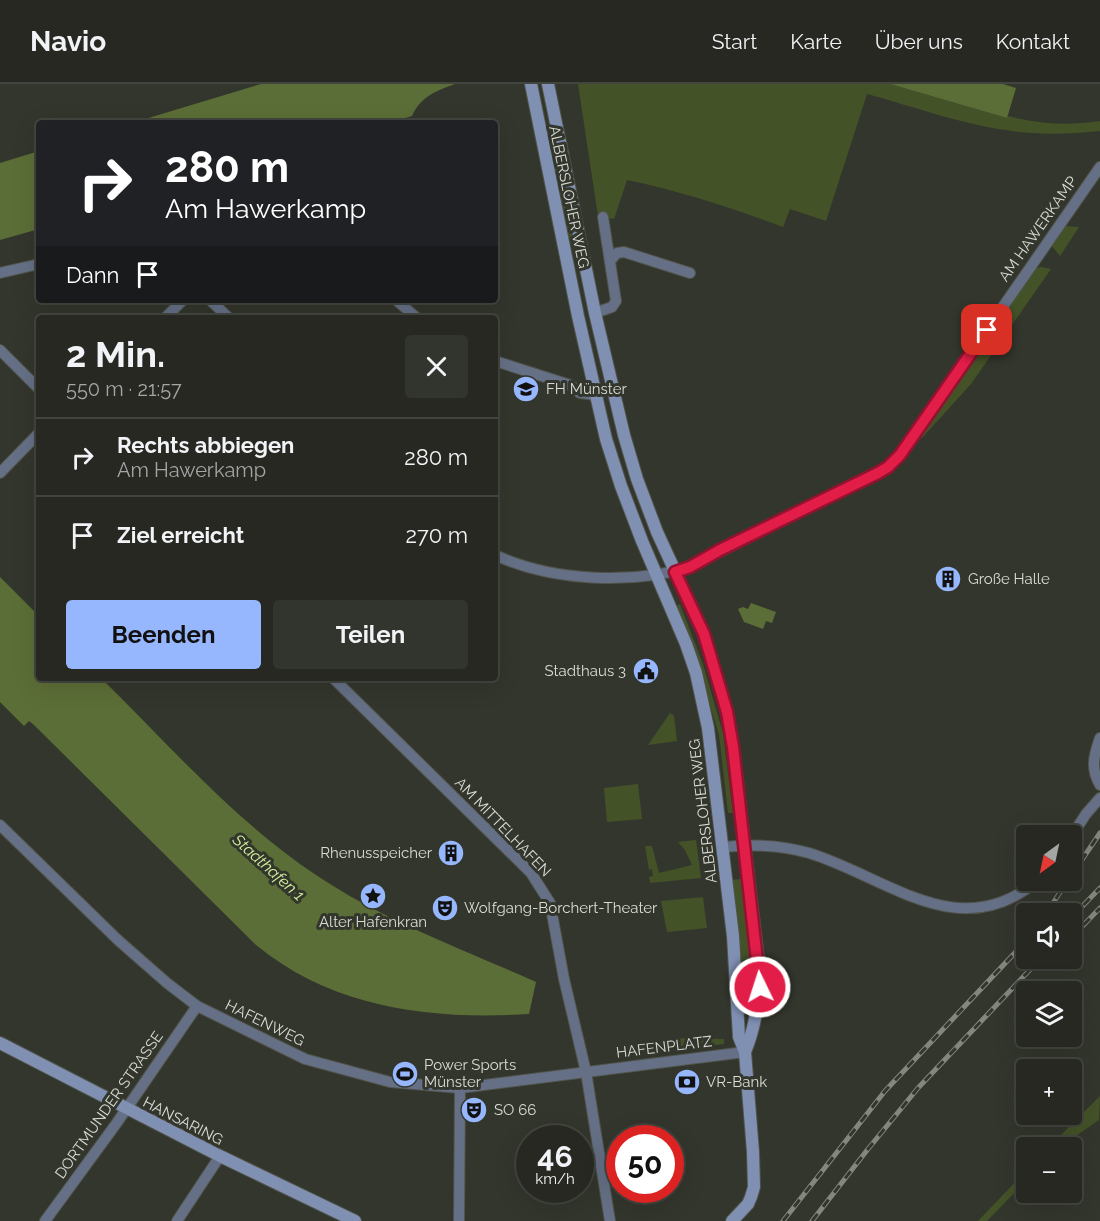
<!DOCTYPE html>
<html lang="de">
<meta charset="utf-8">
<style>
:root{--surface:#262821;--page:#32342e;--text:#f1f3f6;--muted:#a4a6a5;--line:#42443f;--accent:#96b6fd}
body{margin:0;font-family:Raleway,sans-serif;background:var(--page);color:var(--text);height:100vh;display:flex;flex-direction:column;font-size:22px;white-space:nowrap}
*{box-sizing:border-box;margin:0}
p{font-size:20px;color:var(--muted)}
.icon{flex:none;width:33px;height:33px;fill:none;stroke:currentColor;stroke-width:2;stroke-linecap:round;stroke-linejoin:round}
.map{position:relative;flex:1;overflow:hidden}
.side{position:absolute;left:36px;top:231px;width:462px;height:366px;display:flex;flex-direction:column;background:var(--surface);border-radius:6px;box-shadow:0 6px 24px #0002,0 0 0 2px var(--line)}
.side>*{flex:none}
.guide{position:absolute;left:36px;top:36px;width:462px;height:183px;border-radius:6px;box-shadow:0 6px 24px #0002,0 0 0 2px var(--line);background:#202124;color:#fff;overflow:hidden}
.needle{width:39px;rotate:213deg}
.tools{position:absolute;left:1016px;top:741px;display:grid;gap:12px}
.tools a{display:grid;place-items:center;width:66px;height:66px;border-radius:6px;background:var(--surface);box-shadow:0 6px 24px #0002,0 0 0 2px var(--line);font-size:30px}
.speed{position:absolute;left:516px;top:1041px;display:flex;gap:12px;font-size:30px;font-weight:700;text-align:center}
.speed>*{display:grid;place-content:center;width:78px;height:78px;border-radius:50%;background:var(--surface);box-shadow:0 6px 24px #0002,0 0 0 2px var(--line);line-height:1}
.speed small{font-size:15px;font-weight:400}
.speed .limit{border:9px solid #d22;background:#fff;color:#111}
.pin{position:absolute;display:grid;place-items:center;width:51px;height:51px;color:#fff;margin:-26px;border-radius:12px;box-shadow:0 3px 9px #0006}
.me{position:absolute;width:66px;margin:-33px;rotate:356deg;stroke-linejoin:round;filter:drop-shadow(0 0 4px #0008)}
.turn{display:flex;align-items:center;gap:21px;height:126px;padding:0 30px;font-size:27px}
.turn .icon{width:78px;height:78px;stroke-width:2.5}
.turn b{display:block;font-size:42px;line-height:51px}
.then{display:flex;align-items:center;height:57px;padding:0 30px;background:#0003;gap:12px;font-size:22px}
.round{display:grid;place-items:center;flex:none;width:63px;height:63px;border-radius:6px;background:var(--page)}
.overview{display:flex;align-items:center;justify-content:space-between;height:102px;padding:0 30px}
h1{font-size:36px;font-weight:700;line-height:45px}
.action{display:flex;gap:12px;margin-top:auto;padding:12px 30px}
.action a{flex:1;height:69px;border-radius:6px;background:var(--accent);color:#111;font-size:24px;font-weight:700;line-height:69px;text-align:center}
.action a+a{background:var(--page);color:var(--text)}
ul{padding:0;list-style:none}
li{display:flex;align-items:center;gap:18px;height:78px;padding:0 30px;border-top:2px solid var(--line)}
li div{flex:1}
li b{display:block;font-size:22px}
li em{font-style:normal}
header{display:flex;align-items:center;gap:36px;box-sizing:border-box;height:84px;padding:0 30px;background:var(--surface);border-bottom:2px solid var(--line)}
header strong{font-size:28px}
nav{display:flex;gap:33px;margin-inline-start:auto;font-size:21px}
.map>svg:first-child{display:block}
.green{fill:#445228}
.water{fill:#5c6e37}
.lines{fill:none;stroke-linecap:round;stroke-linejoin:round}
.minor-casing{stroke:#51544a;stroke-width:12}
.secondary-casing{stroke:#51544a;stroke-width:14}
.minor{stroke:#657086;stroke-width:10}
.secondary{stroke:#8090b3;stroke-width:12}
.rail-casing{stroke:#84877f;stroke-width:5}
.rail{stroke:#33362c;stroke-width:3;stroke-dasharray:9;stroke-linecap:butt}
.route-casing{stroke:#92132f;stroke-width:15}
.route{stroke:#e11d48;stroke-width:10}
.labels{text-anchor:middle;stroke-width:6;stroke-linejoin:round;paint-order:stroke}
.street-label{font-size:15px;fill:#d9dcd5;stroke:#33362c}
.poi-label{font-size:15px;fill:#d9dcd5;stroke:#33362c;text-anchor:start}
.water-label{font-size:16px;font-style:italic;fill:#d4f19d;stroke:#33362c}
</style>
<header>
<strong>Navio</strong>
<nav><a>Start</a><a>Karte</a><a>Über uns</a><a>Kontakt</a></nav>
</header>
<div class="map">
<svg width="1100" height="1137" viewBox="0 0 1100 1137">
<rect width="100%" height="100%" fill="#33362c"/>
<!-- green -->
<g class="green">
<path d="M578,0h312l117,34 1,-2c31,8 60,10 92,5v10c-29,3 -59,4 -88,0 -49,-6 -97,-24 -145,-37l-41,127 -36,-12 -7,18c-51,-19 -103,-36 -156,-47l-13,39 -16,-3z"/>
<polygon points="559,80 583,191 580,191 575,170 564,138 552,83"/>
<polygon points="1066,142 1079,143 1060,172 1051,161"/>
<polygon points="1041,183 1051,185 971,300 921,355 924,345 1033,187 1037,184"/>
<polygon points="680,520 703,580 723,649 733,729 728,729 719,651 702,595 676,522"/>
<polygon points="670,629 674,632 677,657 648,661"/>
<polygon points="638,700 642,735 607,738 604,704"/>
<polygon points="696,756 701,794 650,799 649,793 653,792 652,785 649,786 645,762 652,762 659,789 692,781 685,766 678,758"/>
<polygon points="741,795 751,875 749,930 743,930 742,888 731,796"/>
<polygon points="703,813 707,844 667,848 661,817"/>
<polygon points="663,954 724,955 724,960 665,967"/>
<polygon points="1100,1012 1099,1036 1060,1063 1049,1063"/>
<polygon points="1026,1087 1026,1097 987,1137 978,1137"/>
</g>
<!-- water -->
<g class="water">
<path d="M261,0h194c-19,7 -34,12 -43,32l-23,7h-257z"/>
<polygon points="890,0 1003,0 1016,4 1007,34"/>
<polygon points="39,67 39,145 0,156 0,79"/>
<path d="M0,493l39,39v62h62c69,68 134,143 215,197 67,45 146,74 220,107l-7,32c-96,6 -195,-5 -273,-69l-222,-220 -5,-4 -5,5 -24,-24z"/>
<polygon points="751,519 776,528 772,539 766,537 763,545 744,538 738,525 743,523 748,525"/>
</g>
<g class="lines">
<defs>
<g id="minor">
<polyline points="610,177 617,169 624,168 690,189"/>
<polyline points="0,189 39,180"/>
<polyline points="210,216 229,234"/>
<polyline points="396,216 417,234"/>
<polyline points="595,229 612,223 616,217 603,133"/>
<polyline points="165,234 183,216"/>
<polyline points="0,266 39,305"/>
<polyline points="495,277 570,301 580,309 596,311 612,303"/>
<polyline points="0,389 39,349"/>
<path d="M495,471c56,26 136,30 195,12l198,-100 12,-12 200,-288"/>
<polyline points="333,594 531,789 550,819 564,895 586,988 610,1137"/>
<path d="M1100,654c-6,17 -10,30 0,47"/>
<polyline points="0,741 118,856 167,899 197,922 305,975 390,998 460,1004 745,968"/>
<polyline points="1071,753 1086,730 1100,714"/>
<path d="M723,763c29,-3 58,-2 86,6 78,24 151,94 229,27"/>
<polyline points="45,1137 116,1040 197,922"/>
<polyline points="177,1137 220,1072"/>
<polyline points="459,1137 460,1004"/>
</g>
<g id="secondary">
<polyline points="531,0 578,232 606,355 621,402 642,457 686,560 696,589 708,644 733,852 739,953 745,968 753,1068 754,1103 751,1113 748,1120 732,1137"/>
<path d="M548,0l47,229 29,122 13,44 20,53 47,102 23,78 6,35 27,228c-1,26 -5,53 -15,77"/>
<polyline points="0,959 220,1072 355,1137"/>
</g>
</defs>
<!-- minor casing -->
<use href="#minor" class="minor-casing"/>
<!-- secondary casing -->
<use href="#secondary" class="secondary-casing"/>
<!-- minor -->
<use href="#minor" class="minor"/>
<!-- secondary -->
<use href="#secondary" class="secondary"/>
<defs>
<g id="rail">
<polyline points="1071,792 1100,749"/>
<polyline points="1046,830 1068,796"/>
<polyline points="1071,834 1100,804"/>
<polyline points="1071,854 1100,824"/>
<polyline points="783,1137 885,1007 1026,857"/>
<polyline points="812,1137 868,1065 918,1004 1041,874"/>
</g>
</defs>
<!-- rail casing -->
<use href="#rail" class="rail-casing"/>
<!-- rail -->
<use href="#rail" class="rail"/>
</g>
<g class="lines">
<defs>
<polyline id="route" points="760,903 733,663 727,628 704,550 675,488 690,483 720,466 878,389 888,383 900,371 987,246"/>
</defs>
<!-- route casing -->
<use href="#route" class="route-casing"/>
<!-- route -->
<use href="#route" class="route"/>
</g>
<!-- icons -->
<defs>
<symbol id="university-disc" viewBox="-11 -11 22 22"><circle r="9.5" fill="#96b6fd" stroke="#33362c"/><path d="M0-5L7-2L0 1L-7-2ZM-4 1L0 2.5L4 1V4Q0 6-4 4Z" fill="#111"/></symbol>
<symbol id="building-disc" viewBox="-11 -11 22 22"><circle r="9.5" fill="#96b6fd" stroke="#33362c"/><path d="M-4-6H4V6H1V3H-1V6H-4ZM-2.5-4.3h1.7v1.8h-1.7ZM.8-4.3h1.7v1.8H.8ZM-2.5-1h1.7V.8h-1.7ZM.8-1h1.7V.8H.8Z" fill="#111"/></symbol>
<symbol id="civic-disc" viewBox="-11 -11 22 22"><circle r="9.5" fill="#96b6fd" stroke="#33362c"/><path d="M-.6-6.5H3V-4.5H.6V-3L4-1V1h2V6H-6V1h2V-1L-.6-3ZM-1.2 2.5V6h2.4V2.5Z" fill="#111"/></symbol>
<symbol id="sight-disc" viewBox="-11 -11 22 22"><circle r="9.5" fill="#96b6fd" stroke="#33362c"/><path d="M0-6L1.8-2.2L6-1.7L2.9 1.2L3.7 5.4L0 3.3L-3.7 5.4L-2.9 1.2L-6-1.7L-1.8-2.2Z" fill="#111"/></symbol>
<symbol id="theatre-disc" viewBox="-11 -11 22 22"><circle r="9.5" fill="#96b6fd" stroke="#33362c"/><path d="M-5-5.5Q0-4 5-5.5V0Q5 5 0 6Q-5 5-5 0ZM-3.3-2.5H-1v1.5H-3.3ZM1-2.5H3.3v1.5H1ZM-2.8 1Q0 5.5 2.8 1Z" fill="#111"/></symbol>
<symbol id="stadium-disc" viewBox="-11 -11 22 22"><circle r="9.5" fill="#96b6fd" stroke="#33362c"/><path d="M0-5a6.5 5 0 1 0 0 10a6.5 5 0 1 0 0-10ZM-3.5-1.8h7v3.6h-7Z" fill="#111"/></symbol>
<symbol id="bank-disc" viewBox="-11 -11 22 22"><circle r="9.5" fill="#96b6fd" stroke="#33362c"/><path d="M-6-4H6V4H-6ZM0-2.3a2.3 2.3 0 1 0 0 4.6a2.3 2.3 0 1 0 0-4.6Z" fill="#111"/></symbol>
</defs>
<g fill-rule="evenodd">
<use href="#university-disc" x="511" y="290" width="30" height="30"/>
<use href="#building-disc" x="933" y="480" width="30" height="30"/>
<use href="#civic-disc" x="631" y="572" width="30" height="30"/>
<use href="#building-disc" x="436" y="754" width="30" height="30"/>
<use href="#sight-disc" x="358" y="797" width="30" height="30"/>
<use href="#theatre-disc" x="430" y="809" width="30" height="30"/>
<use href="#stadium-disc" x="390" y="975" width="30" height="30"/>
<use href="#bank-disc" x="672" y="983" width="30" height="30"/>
<use href="#theatre-disc" x="459" y="1011" width="30" height="30"/>
</g>
<g class="labels">
<!-- street labels -->
<g class="street-label">
<text transform="translate(569 113) rotate(78)" y="5">ALBERSLOHER WEG</text>
<text transform="translate(1038 145) rotate(-55)" y="5">AM HAWERKAMP</text>
<text transform="translate(703 727) rotate(-97)" y="5">ALBERSLOHER WEG</text>
<text transform="translate(503 743) rotate(46)" y="5">AM MITTELHAFEN</text>
<text transform="translate(265 939) rotate(26)" y="5">HAFENWEG</text>
<text transform="translate(664 963) rotate(-7)" y="5">HAFENPLATZ</text>
<text transform="translate(109 1021) rotate(-55)" y="5">DORTMUNDER STRASSE</text>
<text transform="translate(183 1037) rotate(27)" y="5">HANSARING</text>
</g>
<!-- poi labels -->
<g class="poi-label">
<text x="546" y="310">FH Münster</text>
<text x="968" y="500">Große Halle</text>
<text x="626" y="592" text-anchor="end">Stadthaus 3</text>
<text x="432" y="774" text-anchor="end">Rhenusspeicher</text>
<text x="464" y="829">Wolfgang-Borchert-Theater</text>
<text x="373" y="843" text-anchor="middle">Alter Hafenkran</text>
<text x="424" y="986">Power Sports<tspan x="424" dy="17">Münster</tspan></text>
<text x="706" y="1003">VR-Bank</text>
<text x="494" y="1031">SO 66</text>
</g>
<!-- water labels -->
<g class="water-label">
<text transform="translate(269 783) rotate(42)" y="6">Stadthafen 1</text>
</g>
</g>
</svg>
<div class="tools">
<a><svg class="needle" viewBox="-14 -14 28 28"><path d="M0-13l5 13h-10z" fill="#e53935"/><path d="M0 13l5-13h-10z" fill="#a4a6a5"/></svg></a>
<a><svg class="icon" aria-label="sound" viewBox="0 0 24 24"><path d="M4 9h4l5-4v14l-5-4H4zM17 9q2 3 0 6"/></svg></a>
<a><svg class="icon" aria-label="layers" viewBox="0 0 24 24"><path d="M12 4l9 5-9 5-9-5zM3 14l9 5 9-5"/></svg></a>
<a>+</a>
<a>−</a>
</div>
<div class="speed"><div>46<small>km/h</small></div><div class="limit">50</div></div>
<div class="pin" style="left:987px;top:246px;background:#d93025"><svg class="icon" aria-label="arrive" viewBox="0 0 24 24"><path d="M6 21V4h12l-3 4 3 4H6"/></svg></div>
<svg class="me" style="left:760px;top:903px" viewBox="-20 -20 40 40"><circle r="17" fill="#e11d48" stroke="#fff" stroke-width="3"/><path d="M0-11L8 9 0 5-8 9z" fill="#fff"/></svg>
<div class="guide">
<div class="turn"><svg class="icon" aria-label="right" viewBox="0 0 24 24"><path d="M7 20v-9h11M14 6l5 5-5 5"/></svg><div><b>280 m</b>Am Hawerkamp</div></div>
<div class="then">Dann<svg class="icon" aria-label="arrive" viewBox="0 0 24 24"><path d="M6 21V4h12l-3 4 3 4H6"/></svg></div>
</div>
<section class="side">
<div class="overview"><div><h1>2 Min.</h1><p>550 m · 21:57</p></div><a class="round"><svg class="icon" aria-label="close" viewBox="0 0 24 24"><path d="M6 6l12 12M18 6L6 18"/></svg></a></div>
<ul>
<li><svg class="icon" aria-label="right" viewBox="0 0 24 24"><path d="M7 20v-9h11M14 6l5 5-5 5"/></svg><div><b>Rechts abbiegen</b><p>Am Hawerkamp</p></div><em>280 m</em></li>
<li><svg class="icon" aria-label="arrive" viewBox="0 0 24 24"><path d="M6 21V4h12l-3 4 3 4H6"/></svg><div><b>Ziel erreicht</b></div><em>270 m</em></li>
</ul>
<div class="action"><a>Beenden</a><a>Teilen</a></div>
</section>
</div>
